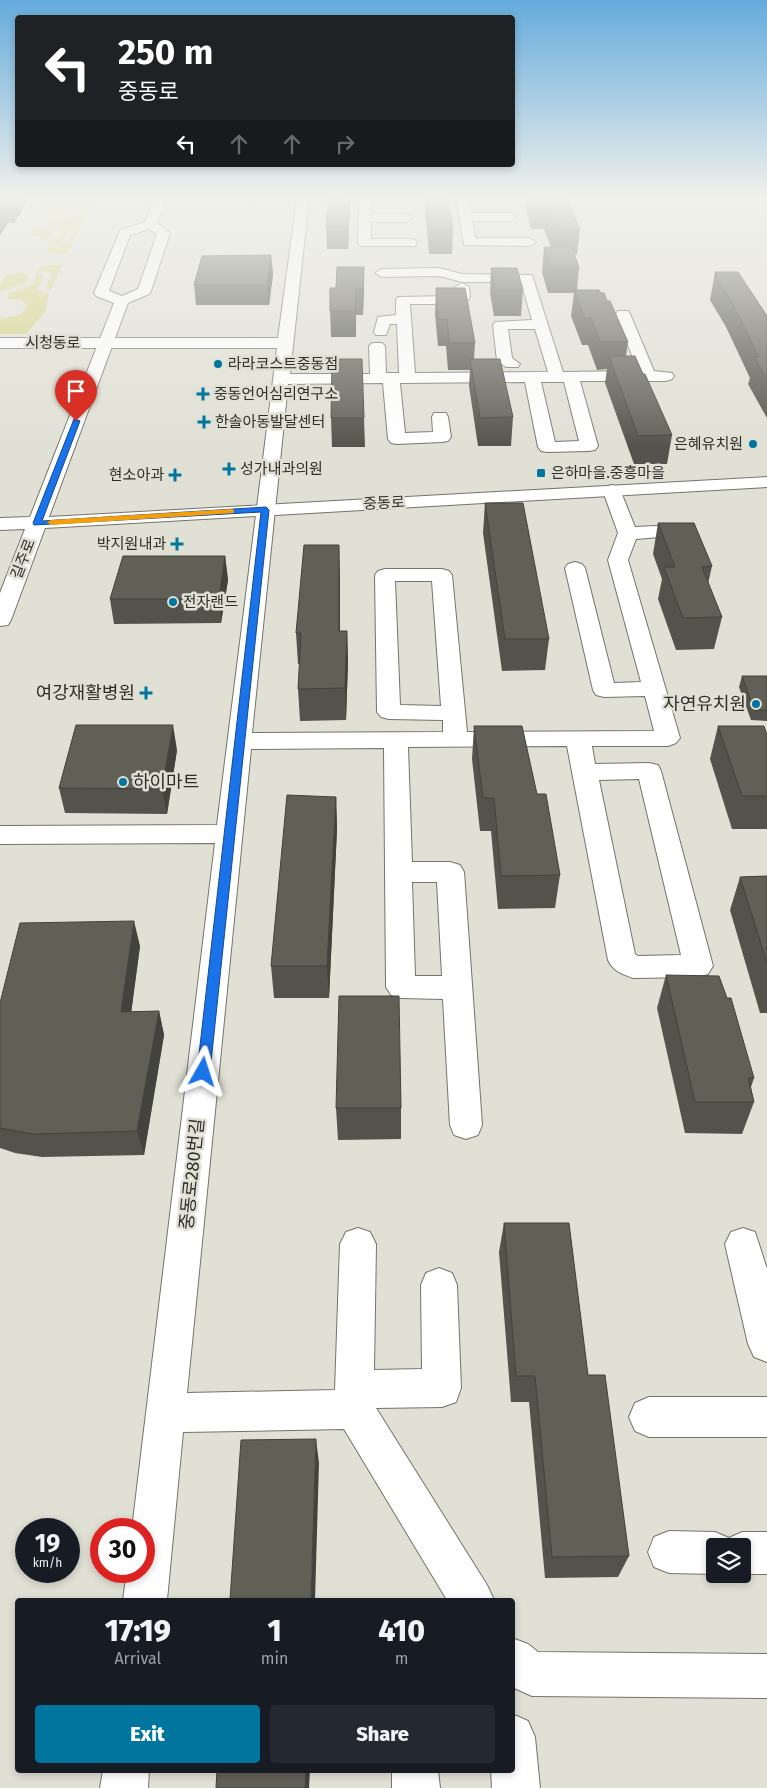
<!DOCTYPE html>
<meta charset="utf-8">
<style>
:root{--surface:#171b24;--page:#242831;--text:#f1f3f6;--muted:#9ea1a6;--accent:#00769f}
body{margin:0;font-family:"Fira Sans","Noto Sans KR",sans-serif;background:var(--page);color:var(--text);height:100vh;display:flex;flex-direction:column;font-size:19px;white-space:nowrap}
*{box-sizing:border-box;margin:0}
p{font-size:16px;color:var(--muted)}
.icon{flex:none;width:28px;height:28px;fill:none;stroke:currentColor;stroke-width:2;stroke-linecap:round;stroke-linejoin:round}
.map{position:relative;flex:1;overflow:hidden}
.side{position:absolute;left:15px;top:1598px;width:500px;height:175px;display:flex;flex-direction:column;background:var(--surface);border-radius:5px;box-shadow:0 2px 8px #0003}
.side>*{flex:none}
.hud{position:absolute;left:15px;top:15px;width:500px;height:152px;border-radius:5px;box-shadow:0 2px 8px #0003;background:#202124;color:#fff;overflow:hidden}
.tools{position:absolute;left:706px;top:1538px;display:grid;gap:10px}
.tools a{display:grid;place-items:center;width:45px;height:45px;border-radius:5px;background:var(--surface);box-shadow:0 2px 8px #0003;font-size:25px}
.speed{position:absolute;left:15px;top:1518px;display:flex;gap:10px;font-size:25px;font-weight:700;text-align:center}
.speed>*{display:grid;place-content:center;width:65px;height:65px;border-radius:50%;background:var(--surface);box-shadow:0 2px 8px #0003;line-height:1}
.speed small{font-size:12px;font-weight:400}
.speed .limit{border:8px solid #d22;background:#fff;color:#111}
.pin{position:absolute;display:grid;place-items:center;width:42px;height:42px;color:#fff;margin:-51px -21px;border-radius:50% 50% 50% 0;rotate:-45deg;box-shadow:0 0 5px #0007}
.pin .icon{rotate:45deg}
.me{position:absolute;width:55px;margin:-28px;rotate:6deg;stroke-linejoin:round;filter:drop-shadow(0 0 4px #0008)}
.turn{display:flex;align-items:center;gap:18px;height:105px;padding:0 20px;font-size:22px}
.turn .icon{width:65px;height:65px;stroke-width:2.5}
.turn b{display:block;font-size:35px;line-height:42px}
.lanes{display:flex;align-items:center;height:48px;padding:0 20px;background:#0003;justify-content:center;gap:25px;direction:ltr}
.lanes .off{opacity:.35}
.eta{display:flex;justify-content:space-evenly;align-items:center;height:85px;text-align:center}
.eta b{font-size:30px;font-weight:800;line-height:35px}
.cta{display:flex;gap:10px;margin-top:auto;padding:10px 20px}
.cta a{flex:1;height:58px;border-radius:5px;background:var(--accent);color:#fff;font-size:20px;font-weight:800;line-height:58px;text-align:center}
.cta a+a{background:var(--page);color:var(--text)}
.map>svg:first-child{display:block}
.green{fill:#d4d283}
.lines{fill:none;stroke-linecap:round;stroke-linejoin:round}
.minor-casing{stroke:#74746a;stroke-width:2}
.tertiary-casing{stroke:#74746a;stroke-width:2}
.minor{fill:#fff;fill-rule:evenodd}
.tertiary{fill:#fff;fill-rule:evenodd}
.wall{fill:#53534b}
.shaded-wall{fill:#43433d}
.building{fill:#606057;stroke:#43433d}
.route{fill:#1a73e8;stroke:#114b97}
.slow{fill:#f59e0b}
.poi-dot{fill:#00769f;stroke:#e0e0d5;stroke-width:2}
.labels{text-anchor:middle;stroke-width:5;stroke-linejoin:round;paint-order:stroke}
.far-street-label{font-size:15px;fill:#2e2e2a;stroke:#e0e0d5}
.far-poi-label{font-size:15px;fill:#2e2e2a;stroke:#e0e0d5;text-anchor:start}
.poi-label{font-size:18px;fill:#2e2e2a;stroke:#e0e0d5;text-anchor:end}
.street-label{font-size:18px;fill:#2e2e2a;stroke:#e0e0d5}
</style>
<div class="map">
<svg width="767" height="1788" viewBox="0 0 767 1788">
<rect width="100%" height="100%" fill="#e0e0d5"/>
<!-- green -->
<g class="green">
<polygon points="52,198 93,198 82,219 84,222 81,228 69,230 62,243 50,246 47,243 57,239 61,234 58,229 47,224 50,220 67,218 78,212 73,207 58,206 57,208 66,210 68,213 57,217 42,216 41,214"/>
<polygon points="34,226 50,229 54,235 46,240 38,242 41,236 29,236"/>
<polygon points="80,230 67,254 55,254 47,251 48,248 67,244 74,231"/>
<polygon points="49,265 62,265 51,290 45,288 52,274 44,271 37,271 38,268"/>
<polygon points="23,273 28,277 25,284 0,291 0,285 6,275"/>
<polygon points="36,274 44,275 37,290 43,293 49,293 45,312 26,334 0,334 0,320 22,314 27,305 21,300 8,299 8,294 34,284"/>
</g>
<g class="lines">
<defs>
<g id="minor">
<path d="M297,198h12l-19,176h80l-1,-28 3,-3h10l3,3 1,27h13l-2,-49h-7l-4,11h-10l-2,-3 4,-15 18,-2v-15l2,-3 52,-1 6,-2 -1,-7 7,-4 7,4 1,10 -2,3 -18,4h-40l5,69 133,-1 -13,-43h-27l4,29 8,6 -2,3h-12l-9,-6 -4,-36 2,-3 37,-2 -11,-38h-59l-23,-6 -57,1 -7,-4 7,-4 57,-1 23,6 70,1 31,97 75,-1 -22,-57 2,-3h10l2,3 24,57 18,2 2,3 -2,3 -6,2h-86l18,65 -3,4 -6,1 -42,1 -6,-1 -3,-4 -13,-65 -125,1 5,50 28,-1 -1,-15 2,-4h12l2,4 3,20 -3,4 -6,1 -45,2 -6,-1 -3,-4 -5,-56 -95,1 -36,349 191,-1v-12l-54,-1 -8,-2 -4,-5 -2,-137 3,-4 7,-2h57l7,2 3,4 15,157 187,-1 -9,-35 -41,1 -8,-2 -3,-5 -28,-122 3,-4 7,-2 7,2 3,4 29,115 27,-1 -33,-122 10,-27 -15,-42 2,-4 7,-2 7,2 16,40 42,-2 7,2 3,4 -3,4 -48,4 -8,21 52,178 -4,5 -8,3h-76l3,18 54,-1 9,2 3,6 52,195 -5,8 -10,3 -65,1c-11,-4 -20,-7 -25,-18l-41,-214 -159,1 4,115h38l10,3 4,7 18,253 -4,10 -12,4 -12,-4 -4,-10 -7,-126 -42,-1 -10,-3 -5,-8 -2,-239 -133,1 -64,644 148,-3 5,-146 6,-12 12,-4 12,4 6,12 -2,126 48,-1 -1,-84 5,-12 13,-5 13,5 5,12 4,103 -5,14 -14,5 -66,1 111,177 7,15h-47l-103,-171 -161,3 -16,168h-44l4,-29h17v-42h-12l83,-686 -215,1v-18l217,-1 60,-477h-277v-10h278zM541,382h23l15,59 -24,1zM395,581h37l9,125 -41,-1zM639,779l42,176 -43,1 -3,-2 -36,-174zM412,882h25l5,94h-27z"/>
<polygon points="359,198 371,198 371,214 406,214 412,218 406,222 371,222 371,239 410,239 415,240 417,243 415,246 360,246 358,243"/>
<polygon points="456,198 468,198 471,213 510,213 516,217 510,221 472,221 475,238 530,238 536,242 530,246 464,245"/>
<polygon points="743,1228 755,1232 767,1269 767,1362 754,1357 748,1344 725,1244 731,1232"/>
<polygon points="649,1397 767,1397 767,1437 649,1437 635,1431 629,1417 635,1403"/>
<polygon points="669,1531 715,1532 729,1538 742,1532 767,1532 767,1574 741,1574 742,1546 715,1546 715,1574 669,1573 654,1567 648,1552 654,1537"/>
<polygon points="512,1638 528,1644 538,1652 767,1654 767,1698 532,1696 512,1687"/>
<polygon points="512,1714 528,1721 535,1737 540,1788 492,1788 491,1770 512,1770"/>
<polygon points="103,1770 149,1770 148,1788 100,1788"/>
<polygon points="392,1770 438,1770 440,1788 392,1788"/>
</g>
<path id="tertiary" d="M154,198h12l-9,25 13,10 -19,58 -2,3 -21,9 -79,214 718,-40v10l-722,41 -34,92 -3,5 -8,1v-33l25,-64 -25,1v-12l30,-1 84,-214 -18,-7 -2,-3 25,-60 1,-3 25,-8zM149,229l8,5 -19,55 -16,7 -13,-5 21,-56z"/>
</defs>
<!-- minor casing -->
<use href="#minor" class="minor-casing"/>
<!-- tertiary casing -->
<use href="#tertiary" class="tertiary-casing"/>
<!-- minor -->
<use href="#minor" class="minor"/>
<!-- tertiary -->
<use href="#tertiary" class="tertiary"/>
</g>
<!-- wall -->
<g class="wall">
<polygon points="0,198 29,198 14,223 8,223 0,235"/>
<polygon points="329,198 350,198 348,249 327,249 326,226"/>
<polygon points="424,198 448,198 453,230 452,254 429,254"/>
<polygon points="523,198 567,198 580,230 577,254 575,255 579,268 577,290 607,301 628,342 626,356 672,435 667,464 634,464 605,383 607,369 597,370 588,345 582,345 571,316 574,293 548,293 542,272 544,247 551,247 544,229 531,229"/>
<polygon points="271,255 273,274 269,305 196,305 194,285"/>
<polygon points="364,267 363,315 356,315 356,337 331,337 330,311 336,288"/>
<polygon points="491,268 523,290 521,316 494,316 490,293"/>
<polygon points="715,272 767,316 767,418 748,384 750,378 726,327 710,300"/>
<polygon points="436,288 475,343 474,359 513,417 511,446 478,446 469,386 470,370 448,370 446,346 438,346 435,314"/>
<polygon points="331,418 364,418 365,447 332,447"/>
<polygon points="485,503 549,639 545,670 502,671 483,533"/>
<polygon points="658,523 712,566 708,584 722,617 714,649 676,650 658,599 662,579 653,554"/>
<polygon points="225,556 228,580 221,623 114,624 110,599"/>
<polygon points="340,575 340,631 347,631 348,662 346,720 300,721 298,689 300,664 298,664 296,633"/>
<polygon points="742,676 767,676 767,721 751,720 739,687"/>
<polygon points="474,726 537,794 560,875 555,908 498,909 491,831 480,831 472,759"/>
<polygon points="718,726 767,735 767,829 732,829 710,759"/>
<polygon points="177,750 167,814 65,813 59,788"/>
<polygon points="336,797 337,829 329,998 274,998 271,966"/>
<polygon points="767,876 767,1013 760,1013 730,910 740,877"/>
<polygon points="140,946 131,1012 159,1011 164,1035 144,1155 42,1157 15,1153 0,1148 0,1003"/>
<polygon points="666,975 754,1078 751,1087 754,1102 742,1134 685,1133 657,1008"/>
<polygon points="336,1108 401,1108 401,1139 338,1140"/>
<polygon points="504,1223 588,1375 629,1556 618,1577 545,1578 529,1402 511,1402 499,1252"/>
</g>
<!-- shaded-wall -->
<g class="shaded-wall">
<polygon points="18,198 29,198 14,223 12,209"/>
<polygon points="349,198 350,198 348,249 347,226"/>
<polygon points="5,209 8,223 0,235 0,216"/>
<polygon points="271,255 273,274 269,305 267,285"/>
<polygon points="364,267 364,292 363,315 363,289"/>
<polygon points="356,289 356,337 355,311"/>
<polygon points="339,545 340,575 340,662 339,631"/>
<polygon points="225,556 228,580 221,623 219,599"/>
<polygon points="347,631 348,662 346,720 345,688"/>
<polygon points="173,725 177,750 167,814 162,789"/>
<polygon points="336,797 337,829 329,998 327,966"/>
<polygon points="134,921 140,946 128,1037 121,1012"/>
<polygon points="159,1011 164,1035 144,1155 137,1131"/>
<polygon points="316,1439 319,1463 315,1600 311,1600"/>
<polygon points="306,1770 310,1770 309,1788 305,1788"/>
</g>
<!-- building -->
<g class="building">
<polygon points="0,198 18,198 12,209 5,209 0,216"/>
<polygon points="329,198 349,198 347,226 326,226"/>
<polygon points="427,198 448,198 453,230 430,230"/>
<polygon points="531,198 567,198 580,230 556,230 546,205 533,205"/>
<polygon points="544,247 572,247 579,268 551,268"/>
<polygon points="271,255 267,285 194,285 202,256"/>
<polygon points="337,267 364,267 363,289 356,289 355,311 330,311 330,288 336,288"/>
<polygon points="491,268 517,268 523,290 495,290"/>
<polygon points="715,272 738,272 767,316 767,379 754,357 759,357 731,301 715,275 717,275"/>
<polygon points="436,288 465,288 475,343 449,343 447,319 438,319"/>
<polygon points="574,290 599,290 601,293 604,293 607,301 610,301 628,342 600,342 591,318 585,319"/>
<polygon points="609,356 635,356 643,374 645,374 672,435 638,436"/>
<polygon points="332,359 362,359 364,418 331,418"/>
<polygon points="470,359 500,359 513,417 480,418"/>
<polygon points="485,503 523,503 549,639 505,639"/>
<polygon points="658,523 694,523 712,566 702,567 722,617 683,618 664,567 675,567"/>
<polygon points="304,545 339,545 339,631 347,631 345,688 298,689 301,633 296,633"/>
<polygon points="123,556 225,556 219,599 110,599"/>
<polygon points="742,676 767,676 767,710 754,710"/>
<polygon points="76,725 173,725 162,789 59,788"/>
<polygon points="474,726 522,726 537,794 546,794 560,875 501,876 494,798 483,798"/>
<polygon points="718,726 764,726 767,735 767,796 742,796"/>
<polygon points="287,795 336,797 327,966 271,966"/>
<polygon points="767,876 767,963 740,877"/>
<polygon points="134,921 121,1012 159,1011 137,1131 33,1134 6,1129 0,1128 0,1003 20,923"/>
<polygon points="666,975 719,976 727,998 731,998 754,1078 748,1078 754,1102 695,1102"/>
<polygon points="339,996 399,996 401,1108 336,1108"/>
<polygon points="504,1223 569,1223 588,1375 605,1375 629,1556 552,1557 535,1376 516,1376"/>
<polygon points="316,1439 311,1600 230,1600 241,1440"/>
<polygon points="217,1770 306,1770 305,1788 216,1788"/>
</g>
<!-- sky -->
<linearGradient id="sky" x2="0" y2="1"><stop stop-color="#65abdc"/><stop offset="0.44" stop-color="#f1f1ec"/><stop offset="1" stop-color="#f1f1ec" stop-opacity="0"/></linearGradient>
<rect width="767" height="449" fill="url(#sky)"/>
<!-- route -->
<polygon class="route" points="74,419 80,421 42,521 266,507 269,510 210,1072 208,1076 203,1077 199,1076 197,1072 261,512 34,525 33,523"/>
<!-- slow -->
<polygon class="slow" points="232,509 234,510 234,513 51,525 47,522 51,520"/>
<!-- markers -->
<g class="poi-dot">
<circle cx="218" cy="364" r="5"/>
<path d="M200.5 386.5h5v5h5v5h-5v5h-5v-5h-5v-5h5z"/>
<path d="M201.5 414.5h5v5h5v5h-5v5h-5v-5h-5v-5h5z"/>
<circle cx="753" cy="444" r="5"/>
<path d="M226.5 461.5h5v5h5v5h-5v5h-5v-5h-5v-5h5z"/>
<rect x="536" y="468" width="10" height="10" rx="2.5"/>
<path d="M172.5 467.5h5v5h5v5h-5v5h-5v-5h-5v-5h5z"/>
<path d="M174.5 536.5h5v5h5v5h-5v5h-5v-5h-5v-5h5z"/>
<circle cx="173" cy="602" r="5"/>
<path d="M143.5 685.5h5v5h5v5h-5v5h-5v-5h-5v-5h5z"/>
<circle cx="756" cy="704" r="5"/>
<circle cx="123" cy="782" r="5"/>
</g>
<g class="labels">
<!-- far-street labels -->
<g class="far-street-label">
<text x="53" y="348">시청동로</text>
<text transform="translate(384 503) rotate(-3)" y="5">중동로</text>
<text transform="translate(23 559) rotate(-69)" y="5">길주로</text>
</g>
<!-- far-poi labels -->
<g class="far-poi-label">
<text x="228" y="369">라라코스트중동점</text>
<text x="214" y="399">중동언어심리연구소</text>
<text x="215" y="427">한솔아동발달센터</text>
<text x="743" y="449" text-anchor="end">은혜유치원</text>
<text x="240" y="474">성가내과의원</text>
<text x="551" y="478">은하마을.중흥마을</text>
<text x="164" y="480" text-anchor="end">현소아과</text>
<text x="166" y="549" text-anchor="end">박지원내과</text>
<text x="183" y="607">전자랜드</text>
</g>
<!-- poi labels -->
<g class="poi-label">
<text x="135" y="699">여강재활병원</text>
<text x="746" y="710">자연유치원</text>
<text x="133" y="788" text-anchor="start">하이마트</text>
</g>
<!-- street labels -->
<g class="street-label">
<text transform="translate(192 1174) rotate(-84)" y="6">중동로280번길</text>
</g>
</g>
</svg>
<div class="tools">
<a><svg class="icon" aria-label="layers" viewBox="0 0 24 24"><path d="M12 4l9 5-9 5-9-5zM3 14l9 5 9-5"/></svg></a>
</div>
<div class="speed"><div>19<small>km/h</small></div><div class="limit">30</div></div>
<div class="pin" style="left:76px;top:421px;background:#d93025"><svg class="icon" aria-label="arrive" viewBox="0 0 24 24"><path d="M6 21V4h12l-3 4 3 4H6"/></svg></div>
<svg class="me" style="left:203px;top:1072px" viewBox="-20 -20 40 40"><path d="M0-17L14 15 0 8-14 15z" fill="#1a73e8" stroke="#fff" stroke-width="4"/></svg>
<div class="hud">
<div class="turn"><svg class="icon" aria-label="left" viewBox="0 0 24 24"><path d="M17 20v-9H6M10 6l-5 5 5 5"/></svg><div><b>250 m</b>중동로</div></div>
<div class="lanes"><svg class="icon" aria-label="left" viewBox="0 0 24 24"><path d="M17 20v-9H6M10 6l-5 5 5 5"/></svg><svg class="icon off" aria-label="ahead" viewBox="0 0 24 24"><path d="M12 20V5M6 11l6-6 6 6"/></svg><svg class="icon off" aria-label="ahead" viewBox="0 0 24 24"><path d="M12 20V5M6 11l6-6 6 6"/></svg><svg class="icon off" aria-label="right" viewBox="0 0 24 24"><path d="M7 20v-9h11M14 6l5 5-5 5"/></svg></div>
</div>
<section class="side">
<div class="eta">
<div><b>17:19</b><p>Arrival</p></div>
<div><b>1</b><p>min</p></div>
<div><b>410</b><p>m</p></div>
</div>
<div class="cta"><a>Exit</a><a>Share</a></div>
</section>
</div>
